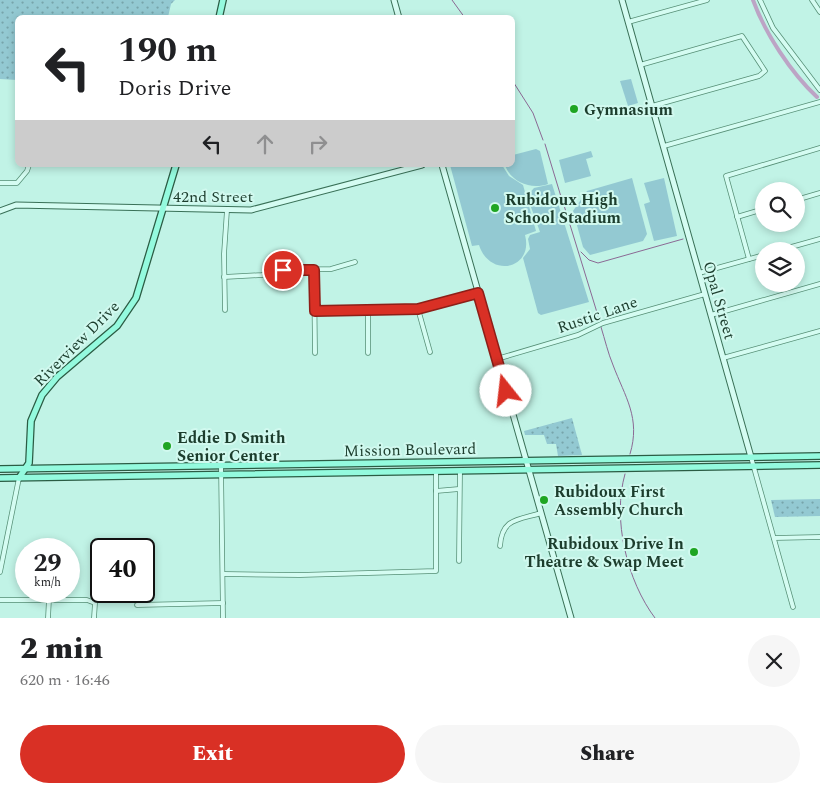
<!DOCTYPE html>
<meta charset="utf-8">
<style>
:root{--surface:#fff;--page:#f6f6f6;--text:#202124;--muted:#757577;--accent:#d93025}
body{margin:0;font-family:Spectral,serif;background:var(--page);color:var(--text);height:100vh;display:flex;flex-direction:column;font-size:19px;white-space:nowrap}
*{box-sizing:border-box;margin:0}
p{font-size:16px;color:var(--muted)}
.icon{flex:none;width:28px;height:28px;fill:none;stroke:currentColor;stroke-width:2;stroke-linecap:round;stroke-linejoin:round}
.map{position:relative;height:618px;overflow:hidden}
.details{display:flex;flex-direction:column;background:var(--surface);flex:1}
.details>*{flex:none}
.top-card{position:absolute;left:15px;top:15px;width:500px;height:152px;border-radius:8px;box-shadow:0 2px 8px #0003;background:#fff;color:var(--text);overflow:hidden}
.tools{position:absolute;left:755px;top:182px;display:grid;gap:10px}
.tools a{display:grid;place-items:center;width:50px;height:50px;border-radius:50%;background:var(--surface);box-shadow:0 2px 8px #0003;font-size:25px}
.speed{position:absolute;left:15px;top:538px;display:flex;gap:10px;font-size:25px;font-weight:700;text-align:center}
.speed>*{display:grid;place-content:center;width:65px;height:65px;border-radius:50%;background:var(--surface);box-shadow:0 2px 8px #0003;line-height:1}
.speed small{font-size:12px;font-weight:400}
.speed .limit{border:2px solid #111;border-radius:8px;background:#fff;color:#111}
.pin{position:absolute;display:grid;place-items:center;width:42px;height:42px;color:#fff;margin:-21px;border:2px solid #fff;border-radius:50%;box-shadow:0 1px 5px #0007}
.me{position:absolute;width:55px;margin:-28px;rotate:344deg;stroke-linejoin:round;filter:drop-shadow(0 0 4px #0008)}
.turn{display:flex;align-items:center;gap:18px;height:105px;padding:0 20px;font-size:22px}
.turn .icon{width:65px;height:65px;stroke-width:2.5}
.turn b{display:block;font-size:35px;line-height:42px}
.lanes{display:flex;align-items:center;height:48px;padding:0 20px;background:#0003;justify-content:center;gap:25px;direction:ltr}
.lanes .off{opacity:.35}
.round{display:grid;place-items:center;flex:none;width:52px;height:52px;border-radius:26px;background:var(--page)}
.headline{display:flex;align-items:center;justify-content:space-between;height:85px;padding:0 20px}
h1{font-size:30px;font-weight:800;line-height:38px}
.primary-button{display:flex;gap:10px;margin-top:auto;padding:10px 20px}
.primary-button a{flex:1;height:58px;border-radius:30px;background:var(--accent);color:#fff;font-size:20px;font-weight:800;line-height:58px;text-align:center}
.primary-button a+a{background:var(--page);color:var(--text)}
.map>svg:first-child{display:block}
.grass{fill:url(#grass-dots)}
.garden{fill:#93c9d2}
.lines{fill:none;stroke-linecap:round;stroke-linejoin:round}
.stream{stroke:#8b6994;stroke-width:1}
.canal{stroke:#bca4c5;stroke-width:4}
.street-casing{stroke:#568f76;stroke-width:5.5}
.secondary-casing{stroke:#397057;stroke-width:7}
.primary-casing{stroke:#2b5c44;stroke-width:8}
.street{stroke:#d5fcf2;stroke-width:4}
.secondary{stroke:#d5fcf2;stroke-width:5}
.primary{stroke:#94fade;stroke-width:5.5}
.route-casing{stroke:#8d1f18;stroke-width:12}
.route{stroke:#d93025;stroke-width:9}
.poi-dot{fill:#1fa523;stroke:#d1f9ef;stroke-width:2}
.labels{text-anchor:middle;stroke-width:4;stroke-linejoin:round;paint-order:stroke}
.poi-label{font-size:16px;font-weight:bold;fill:#1c3d2d;stroke:#d1f9ef;text-anchor:start}
.street-label{font-size:16px;fill:#1c3d2d;stroke:#d1f9ef}
</style>
<div class="map">
<svg width="820" height="618" viewBox="0 0 820 618">
<defs>
<pattern id="grass-dots" width="8" height="8" patternUnits="userSpaceOnUse" patternTransform="scale(1.25)"><rect width="8" height="8" fill="#93c9d2"/><path d="M2 2h.1M6 6h.1" fill="none" stroke="#77a4ab" stroke-width="1.8" stroke-linecap="round"/></pattern>
</defs>
<rect width="100%" height="100%" fill="#c1f3e6"/>
<!-- grass -->
<g class="grass">
<polygon points="0,0 175,0 171,4 168,17 18,18 17,80 0,79"/>
<polygon points="572,418 582,455 558,456 556,444 547,444 544,435 525,435 524,431"/>
<polygon points="820,499 820,516 775,517 771,500"/>
</g>
<!-- garden -->
<g class="garden">
<polygon points="631,79 638,103 628,106 620,81"/>
<path d="M536,149l4,2 8,33c-16,6 -37,-1 -43,-19h7l1,-10z"/>
<polygon points="591,151 593,157 586,159 591,176 565,183 559,160"/>
<path d="M450,165h20l1,2 31,-2 7,11 14,9 13,46 -11,4c9,34 -35,44 -46,10l-7,1z"/>
<polygon points="632,178 647,234 643,241 590,255 583,247 573,211 587,191"/>
<polygon points="664,178 677,236 654,241 644,204 650,202 644,183"/>
<polygon points="552,184 589,302 541,315 538,313 523,258 530,249 528,239 530,235 540,232 527,196 534,188"/>
</g>
<g class="lines">
<!-- stream -->
<g class="stream">
<polyline points="452,0 465,18"/>
<polyline points="512,80 533,113 543,140"/>
<polyline points="545,144 562,200"/>
<polyline points="563,202 599,319"/>
<polyline points="581,252 589,260 598,263 683,239"/>
<path d="M601,327c4,13 7,26 12,38 12,32 28,53 17,89"/>
<path d="M625,474c-13,45 2,107 30,144"/>
</g>
<!-- canal -->
<path class="canal" d="M753,0c12,33 38,73 64,97"/>
<defs>
<g id="street">
<polyline points="760,0 773,28 820,90"/>
<polyline points="812,0 820,12"/>
<polyline points="628,22 707,0"/>
<polyline points="640,65 742,36 765,71 759,76 652,106"/>
<polyline points="664,146 820,102"/>
<polyline points="0,183 17,183 27,171 29,165"/>
<polyline points="796,200 820,193"/>
<polyline points="737,217 764,209"/>
<polyline points="777,251 820,239"/>
<polyline points="749,259 726,176 820,148"/>
<polyline points="314,270 315,353"/>
<polyline points="699,273 764,255"/>
<polyline points="224,277 262,275 283,270 331,269 355,262"/>
<polyline points="418,309 430,352"/>
<polyline points="225,310 224,254 227,210"/>
<polyline points="315,311 418,309 478,293"/>
<polyline points="711,315 820,284"/>
<polyline points="368,353 368,308"/>
<polyline points="723,358 820,331"/>
<polyline points="497,359 578,335 603,323 705,294"/>
<polyline points="751,457 793,607"/>
<polyline points="221,466 223,618"/>
<polyline points="436,491 459,489"/>
<polyline points="774,538 820,537"/>
<path d="M500,546c2,-28 18,-26 41,-33"/>
<polyline points="459,561 460,471"/>
<polyline points="0,572 19,478"/>
<polyline points="224,574 300,575 436,571 436,471"/>
<polyline points="0,600 87,600 95,603 94,618"/>
<polyline points="137,605 223,603"/>
<polyline points="48,618 49,599"/>
</g>
<g id="secondary">
<polyline points="394,0 399,18"/>
<polyline points="622,0 751,457"/>
<polyline points="442,165 571,618"/>
<polyline points="0,211 16,205 251,210 422,165"/>
</g>
<g id="primary">
<polyline points="219,18 223,0"/>
<polyline points="0,469 820,456"/>
<polyline points="0,478 820,465"/>
<polyline points="19,478 29,463 31,421 42,395 57,377 117,326 136,298 176,165"/>
</g>
</defs>
<!-- street casing -->
<use href="#street" class="street-casing"/>
<!-- secondary casing -->
<use href="#secondary" class="secondary-casing"/>
<!-- primary casing -->
<use href="#primary" class="primary-casing"/>
<!-- street -->
<use href="#street" class="street"/>
<!-- secondary -->
<use href="#secondary" class="secondary"/>
<!-- primary -->
<use href="#primary" class="primary"/>
</g>
<g class="lines">
<defs>
<polyline id="route" points="283,270 314,270 315,311 418,309 478,293 506,391"/>
</defs>
<!-- route casing -->
<use href="#route" class="route-casing"/>
<!-- route -->
<use href="#route" class="route"/>
</g>
<!-- markers -->
<g class="poi-dot">
<circle cx="574" cy="109" r="5"/>
<circle cx="495" cy="208" r="5"/>
<circle cx="167" cy="446" r="5"/>
<circle cx="544" cy="500" r="5"/>
<circle cx="694" cy="552" r="5"/>
</g>
<g class="labels">
<!-- poi labels -->
<g class="poi-label">
<text x="584" y="115">Gymnasium</text>
<text x="505" y="205">Rubidoux High<tspan x="505" dy="18">School Stadium</tspan></text>
<text x="177" y="443">Eddie D Smith<tspan x="177" dy="18">Senior Center</tspan></text>
<text x="554" y="497">Rubidoux First<tspan x="554" dy="18">Assembly Church</tspan></text>
<text x="684" y="549" text-anchor="end">Rubidoux Drive In<tspan x="684" dy="18">Theatre &amp; Swap Meet</tspan></text>
</g>
<!-- street labels -->
<g class="street-label">
<text x="213" y="202">42nd Street</text>
<text transform="translate(720 300) rotate(74)" y="6">Opal Street</text>
<text transform="translate(597 314) rotate(-19)" y="6">Rustic Lane</text>
<text transform="translate(76 343) rotate(-45)" y="6">Riverview Drive</text>
<text transform="translate(410 449) rotate(-1)" y="6">Mission Boulevard</text>
</g>
</g>
</svg>
<div class="tools">
<a><svg class="icon" aria-label="search" viewBox="0 0 24 24"><circle cx="10" cy="10" r="6"/><path d="M15 15l6 6"/></svg></a>
<a><svg class="icon" aria-label="layers" viewBox="0 0 24 24"><path d="M12 4l9 5-9 5-9-5zM3 14l9 5 9-5"/></svg></a>
</div>
<div class="speed"><div>29<small>km/h</small></div><div class="limit">40</div></div>
<div class="pin" style="left:283px;top:270px;background:#d93025"><svg class="icon" aria-label="arrive" viewBox="0 0 24 24"><path d="M6 21V4h12l-3 4 3 4H6"/></svg></div>
<svg class="me" style="left:506px;top:391px" viewBox="-20 -20 40 40"><circle r="19" fill="#fff"/><path d="M0-13L10 11 0 6-10 11z" fill="#d93025"/></svg>
<div class="top-card">
<div class="turn"><svg class="icon" aria-label="left" viewBox="0 0 24 24"><path d="M17 20v-9H6M10 6l-5 5 5 5"/></svg><div><b>190 m</b>Doris Drive</div></div>
<div class="lanes"><svg class="icon" aria-label="left" viewBox="0 0 24 24"><path d="M17 20v-9H6M10 6l-5 5 5 5"/></svg><svg class="icon off" aria-label="ahead" viewBox="0 0 24 24"><path d="M12 20V5M6 11l6-6 6 6"/></svg><svg class="icon off" aria-label="right" viewBox="0 0 24 24"><path d="M7 20v-9h11M14 6l5 5-5 5"/></svg></div>
</div>
</div>
<section class="details">
<div class="headline"><div><h1>2 min</h1><p>620 m · 16:46</p></div><a class="round"><svg class="icon" aria-label="close" viewBox="0 0 24 24"><path d="M6 6l12 12M18 6L6 18"/></svg></a></div>
<div class="primary-button"><a>Exit</a><a>Share</a></div>
</section>
